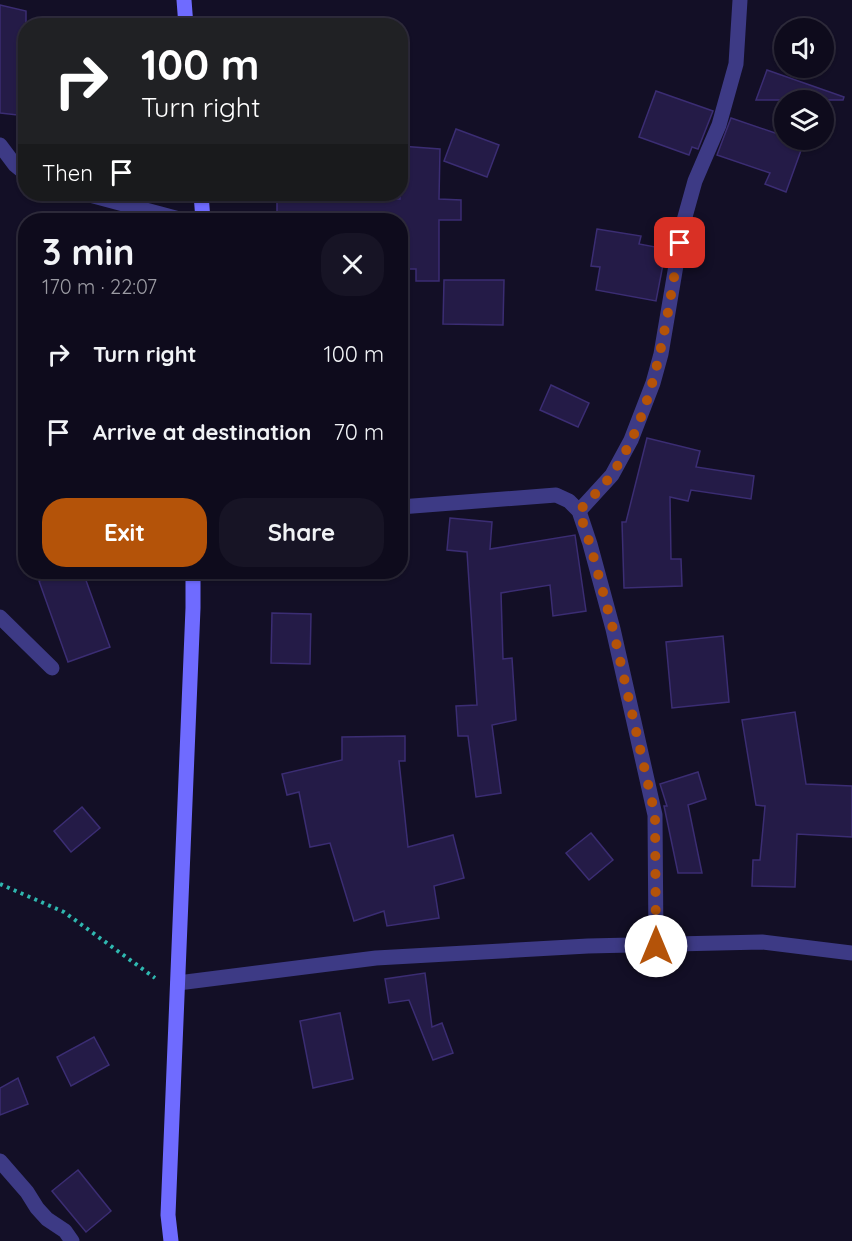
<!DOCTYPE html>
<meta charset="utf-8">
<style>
:root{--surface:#0e0b1c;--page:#171425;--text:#f1f3f6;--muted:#9b9ba3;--line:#2e2b3b;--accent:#b45309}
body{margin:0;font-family:Quicksand,sans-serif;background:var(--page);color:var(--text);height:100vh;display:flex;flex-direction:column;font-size:22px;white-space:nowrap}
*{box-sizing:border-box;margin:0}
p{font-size:20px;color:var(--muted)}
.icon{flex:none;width:33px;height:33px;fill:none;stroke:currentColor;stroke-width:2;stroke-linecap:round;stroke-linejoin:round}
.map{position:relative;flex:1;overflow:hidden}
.sheet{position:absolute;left:18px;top:213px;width:390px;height:366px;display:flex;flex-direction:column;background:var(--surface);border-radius:24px;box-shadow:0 2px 4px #0004,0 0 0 2px var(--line)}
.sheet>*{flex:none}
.banner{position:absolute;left:18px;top:18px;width:390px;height:183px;border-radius:24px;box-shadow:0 2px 4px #0004,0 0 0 2px var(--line);background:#202124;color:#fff;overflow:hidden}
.controls{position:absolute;left:774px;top:18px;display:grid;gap:12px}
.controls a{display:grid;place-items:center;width:60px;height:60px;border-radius:50%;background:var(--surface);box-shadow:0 2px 4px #0004,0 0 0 2px var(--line);font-size:30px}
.pin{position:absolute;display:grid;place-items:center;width:51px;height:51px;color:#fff;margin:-26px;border-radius:12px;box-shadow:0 3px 9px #0006}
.me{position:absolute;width:66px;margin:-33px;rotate:0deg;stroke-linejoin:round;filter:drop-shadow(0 0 4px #0008)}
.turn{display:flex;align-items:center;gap:21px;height:126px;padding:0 24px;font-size:27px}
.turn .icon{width:78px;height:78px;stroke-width:2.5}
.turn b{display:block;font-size:42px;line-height:51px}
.then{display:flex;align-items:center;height:57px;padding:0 24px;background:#0003;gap:12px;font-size:22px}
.round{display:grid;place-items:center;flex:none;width:63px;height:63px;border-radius:24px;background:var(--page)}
.summary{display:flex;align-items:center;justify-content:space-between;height:102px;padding:0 24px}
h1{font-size:36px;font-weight:800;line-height:45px}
.primary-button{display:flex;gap:12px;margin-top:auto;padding:12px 24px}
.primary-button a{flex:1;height:69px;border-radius:24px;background:var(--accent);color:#fff;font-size:24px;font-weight:800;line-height:69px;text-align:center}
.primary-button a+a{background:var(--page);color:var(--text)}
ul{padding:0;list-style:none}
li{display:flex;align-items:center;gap:18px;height:78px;padding:0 24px}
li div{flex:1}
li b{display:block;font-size:22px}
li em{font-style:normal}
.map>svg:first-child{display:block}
.building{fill:#241b47;stroke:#3b2d73;stroke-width:1.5}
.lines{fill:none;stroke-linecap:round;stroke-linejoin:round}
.path{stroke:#2fb8b0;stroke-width:4;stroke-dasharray:3 4.5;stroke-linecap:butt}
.minor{stroke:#3d3a85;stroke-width:15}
.secondary{stroke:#6f6bff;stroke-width:15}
.route{stroke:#b45309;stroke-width:10;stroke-dasharray:0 18}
</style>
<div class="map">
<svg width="852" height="1241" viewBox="0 0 852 1241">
<rect width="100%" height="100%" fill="#130f26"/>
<!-- building -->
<g class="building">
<polygon points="0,5 26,11 26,116 0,113"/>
<polygon points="767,70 844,97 843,100 756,100"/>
<polygon points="656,91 713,111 698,149 692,147 689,155 639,137"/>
<polygon points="731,118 784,136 784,140 796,140 804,142 786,192 765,184 770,173 717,155"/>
<polygon points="456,129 499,145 487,177 444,161"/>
<polygon points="400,146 440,149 439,199 461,200 461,220 439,220 439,281 416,281 416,269 400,269 400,220 277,220 277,194 319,194 319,198 400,199"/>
<polygon points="597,229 641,236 639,244 666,249 656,301 596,290 600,267 591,266"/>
<polygon points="444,280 504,280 503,325 443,324"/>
<polygon points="551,385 589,403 578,427 540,410"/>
<polygon points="647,438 700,451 696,467 754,476 751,499 691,490 688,501 670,497 671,559 681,559 682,586 624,588 622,522 626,522"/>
<polygon points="450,518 492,522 490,549 575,535 586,611 553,616 550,585 501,593 503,659 512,658 516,720 492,725 501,793 476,797 468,736 458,736 456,706 477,705 467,552 447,550"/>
<polygon points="65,572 83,572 110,647 68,662 39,581"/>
<polygon points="272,613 311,614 310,664 271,663"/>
<polygon points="723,636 729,702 672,708 666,642"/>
<polygon points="795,712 806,784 852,786 852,837 797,834 795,887 752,886 753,860 760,860 765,806 756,805 742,720"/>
<polygon points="405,736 405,761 399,761 408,847 453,835 464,878 434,886 439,918 387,926 384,911 354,921 330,843 310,847 299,792 287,795 282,774 342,760 342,737"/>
<polygon points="698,772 706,799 688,805 702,873 678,873 664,806 667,806 660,784"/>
<polygon points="82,807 100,828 71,852 54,831"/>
<polygon points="591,833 613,860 589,880 566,853"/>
<polygon points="425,973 432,1027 442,1023 453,1053 433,1060 409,1000 389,1003 385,979"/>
<polygon points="340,1013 353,1079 313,1088 300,1021"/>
<polygon points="94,1037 109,1065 71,1086 57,1057"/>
<polygon points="18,1078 28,1104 0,1115 0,1088"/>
<polygon points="78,1170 111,1211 86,1232 52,1191"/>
</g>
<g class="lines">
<!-- path -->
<polyline class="path" points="0,884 64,912 155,978"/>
<!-- minor -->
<g class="minor">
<polyline points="0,145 15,165 26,174"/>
<polyline points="86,194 183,220"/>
<polyline points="400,507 556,495 569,501 579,511 590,544 613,629 655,815 656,946"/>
<polyline points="579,511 612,475 631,440 653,383 661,354 683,224 695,181 719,125 736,64 740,0"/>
<polyline points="0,617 52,668"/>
<polyline points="178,983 376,958 588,946 762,942 852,953"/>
<polyline points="0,1161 27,1192 37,1208 47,1219 65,1231 72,1241"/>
</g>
<!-- secondary -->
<g class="secondary">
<polyline points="184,0 186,26"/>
<polyline points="201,194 203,220"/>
<polyline points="171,1241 168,1215 193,608 193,572"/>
</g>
</g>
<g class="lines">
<!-- route -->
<path class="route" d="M656,946l-1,-131 -42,-186 -23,-85 -11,-33c11,-12 24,-24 33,-37 45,-66 54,-155 68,-231"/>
</g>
</svg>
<div class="controls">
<a><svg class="icon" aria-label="sound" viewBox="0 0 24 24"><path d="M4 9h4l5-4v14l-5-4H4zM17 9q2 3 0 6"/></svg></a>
<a><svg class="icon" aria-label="layers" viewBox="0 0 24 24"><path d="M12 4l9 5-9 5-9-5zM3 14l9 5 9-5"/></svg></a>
</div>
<div class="pin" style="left:680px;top:243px;background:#d93025"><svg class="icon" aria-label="arrive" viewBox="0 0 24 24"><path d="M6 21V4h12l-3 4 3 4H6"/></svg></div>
<svg class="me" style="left:656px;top:946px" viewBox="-20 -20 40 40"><circle r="19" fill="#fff"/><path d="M0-13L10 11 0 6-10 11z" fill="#b45309"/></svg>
<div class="banner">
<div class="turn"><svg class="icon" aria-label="right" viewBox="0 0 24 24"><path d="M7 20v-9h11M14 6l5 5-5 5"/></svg><div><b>100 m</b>Turn right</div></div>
<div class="then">Then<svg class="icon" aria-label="arrive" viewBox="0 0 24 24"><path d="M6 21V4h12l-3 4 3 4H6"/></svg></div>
</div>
<section class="sheet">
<div class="summary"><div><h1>3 min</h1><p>170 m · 22:07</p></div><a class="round"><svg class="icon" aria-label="close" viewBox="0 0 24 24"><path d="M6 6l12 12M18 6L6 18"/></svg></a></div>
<ul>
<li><svg class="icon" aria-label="right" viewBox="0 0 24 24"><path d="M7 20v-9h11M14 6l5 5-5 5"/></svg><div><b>Turn right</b></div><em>100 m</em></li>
<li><svg class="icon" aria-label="arrive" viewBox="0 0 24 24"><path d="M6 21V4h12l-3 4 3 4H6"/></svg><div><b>Arrive at destination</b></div><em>70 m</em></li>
</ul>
<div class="primary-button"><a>Exit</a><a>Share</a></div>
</section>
</div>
